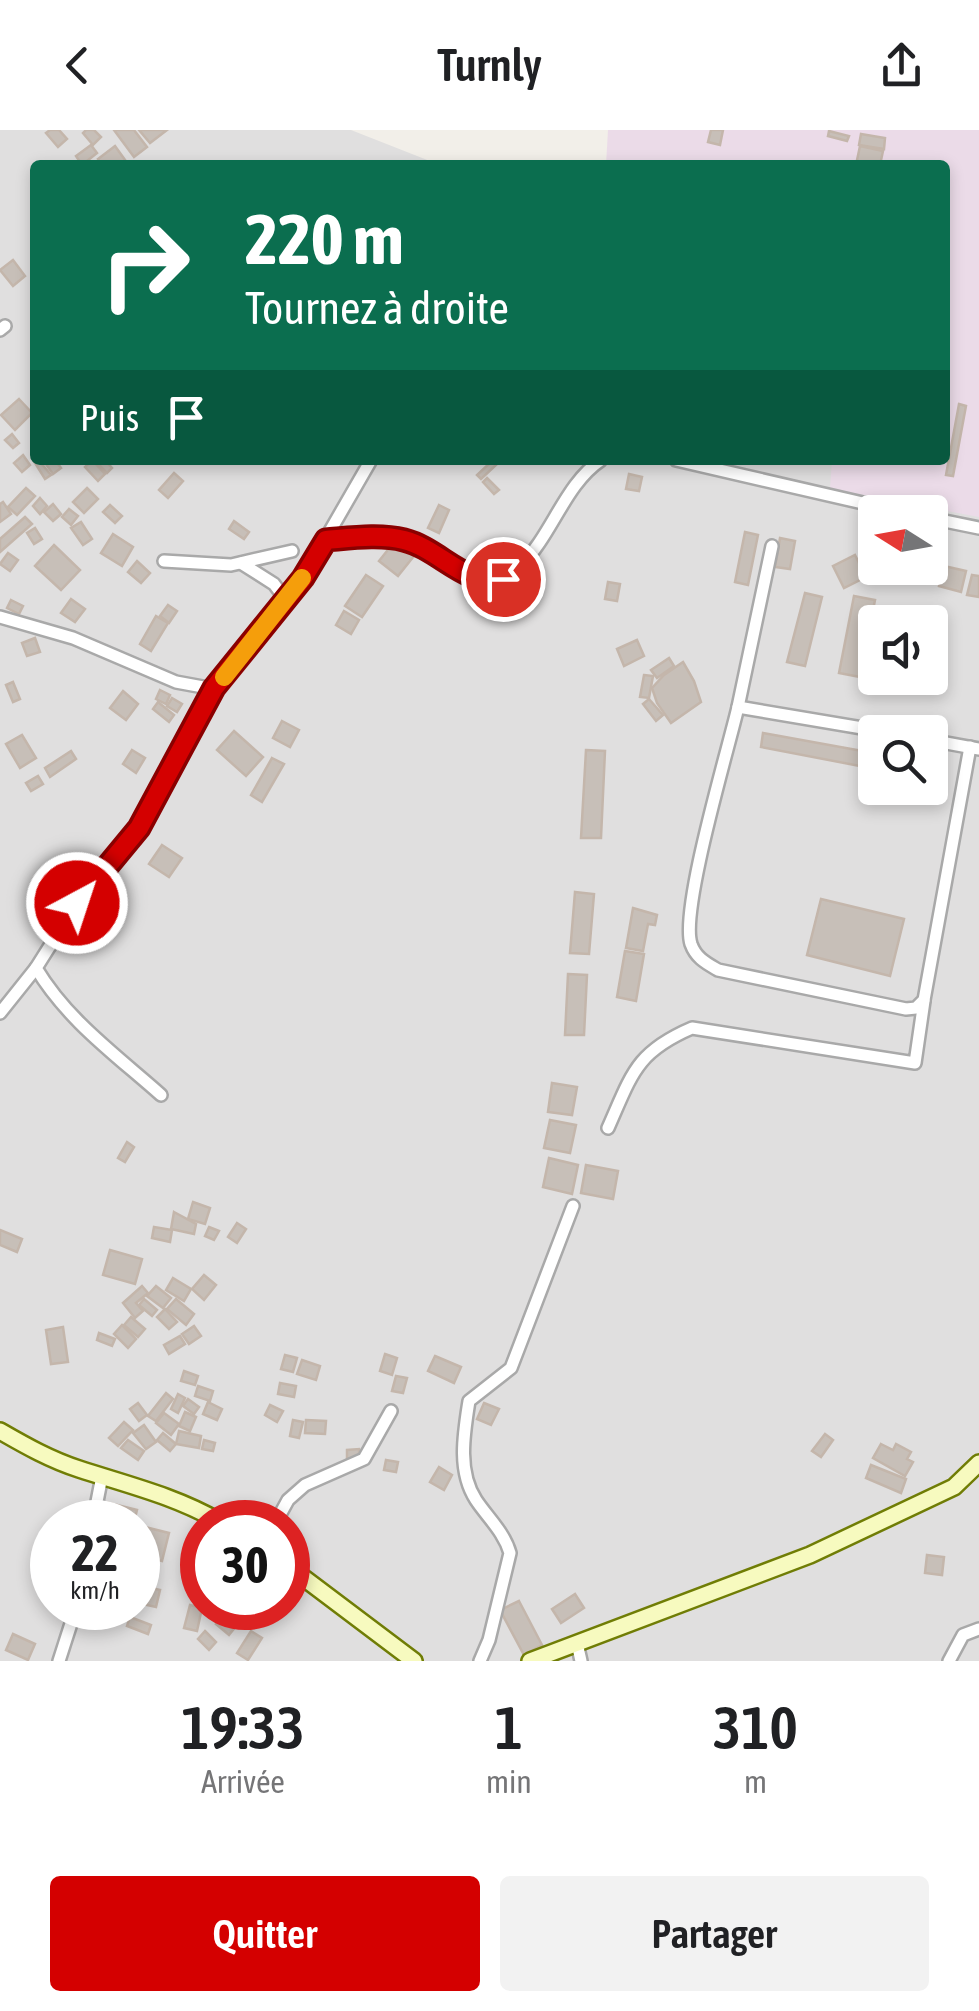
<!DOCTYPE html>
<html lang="fr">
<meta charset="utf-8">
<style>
:root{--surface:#fff;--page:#f2f2f2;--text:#202124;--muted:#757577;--accent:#d40000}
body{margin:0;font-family:"Asap Condensed",sans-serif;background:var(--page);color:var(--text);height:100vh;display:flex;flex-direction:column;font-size:38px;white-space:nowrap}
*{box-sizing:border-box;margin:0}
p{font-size:32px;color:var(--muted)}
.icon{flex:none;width:55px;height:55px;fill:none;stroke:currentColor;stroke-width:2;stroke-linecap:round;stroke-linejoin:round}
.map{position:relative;height:1531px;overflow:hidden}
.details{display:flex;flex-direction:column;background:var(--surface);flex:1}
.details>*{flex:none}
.banner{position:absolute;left:30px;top:30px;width:920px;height:305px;border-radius:10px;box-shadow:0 5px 15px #0003;background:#0b6e4f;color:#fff;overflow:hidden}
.needle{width:65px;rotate:281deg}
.fabs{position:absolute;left:858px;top:365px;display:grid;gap:20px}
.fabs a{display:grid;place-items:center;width:90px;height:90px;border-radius:10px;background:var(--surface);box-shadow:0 5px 15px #0003;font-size:50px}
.speed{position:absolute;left:30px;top:1370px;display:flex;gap:20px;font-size:50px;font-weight:700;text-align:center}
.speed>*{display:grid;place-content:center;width:130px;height:130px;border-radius:50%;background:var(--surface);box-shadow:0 5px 15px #0003;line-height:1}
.speed small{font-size:25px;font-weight:400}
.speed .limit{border:15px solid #d22;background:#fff;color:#111}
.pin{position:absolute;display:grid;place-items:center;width:85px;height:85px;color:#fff;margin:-42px;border:5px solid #fff;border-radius:50%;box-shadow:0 2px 10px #0007}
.me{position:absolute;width:110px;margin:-55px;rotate:40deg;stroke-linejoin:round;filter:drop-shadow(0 0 8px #0008)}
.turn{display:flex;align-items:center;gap:35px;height:210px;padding:0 50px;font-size:45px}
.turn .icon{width:130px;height:130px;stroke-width:2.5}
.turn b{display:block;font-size:70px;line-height:85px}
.then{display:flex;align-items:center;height:95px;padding:0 50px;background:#0003;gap:20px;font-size:38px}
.eta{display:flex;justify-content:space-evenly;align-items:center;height:170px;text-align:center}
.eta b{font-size:60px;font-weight:600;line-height:70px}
.action{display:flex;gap:20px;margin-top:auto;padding:20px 50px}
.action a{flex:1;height:115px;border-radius:10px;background:var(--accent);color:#fff;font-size:40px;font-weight:600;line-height:115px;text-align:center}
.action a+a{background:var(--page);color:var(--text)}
header{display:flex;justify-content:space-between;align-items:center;height:130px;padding:0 50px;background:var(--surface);font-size:45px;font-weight:600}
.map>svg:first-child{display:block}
.residential{fill:#e0dfdf;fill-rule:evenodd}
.industrial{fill:#ebdbe8}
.building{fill:#c7bfb8;stroke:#c4b6ab;stroke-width:2.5}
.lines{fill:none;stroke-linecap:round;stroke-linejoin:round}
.street-casing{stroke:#a9a9a9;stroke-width:16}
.secondary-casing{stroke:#707d05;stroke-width:20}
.street{stroke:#fff;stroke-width:11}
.secondary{stroke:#f7fabf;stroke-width:15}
.route-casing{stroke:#8a0000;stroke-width:25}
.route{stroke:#d40000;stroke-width:18}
.slow{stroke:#f59e0b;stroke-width:18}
</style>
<header><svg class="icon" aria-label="back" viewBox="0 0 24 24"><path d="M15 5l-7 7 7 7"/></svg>Turnly<svg class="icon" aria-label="share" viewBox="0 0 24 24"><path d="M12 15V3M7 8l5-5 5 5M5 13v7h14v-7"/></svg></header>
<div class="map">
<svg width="979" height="1531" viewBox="0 0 979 1531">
<rect width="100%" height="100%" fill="#f2efe9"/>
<!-- residential -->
<path class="residential" d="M0,0h351l89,35h-405v295h910l34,14v1187h-979zM875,382h55v56h-55zM875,492h55v56h-55zM875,602h55v56h-55zM52,1392h86v86h-86zM202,1392h86v86h-86z"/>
<!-- industrial -->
<polygon class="industrial" points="608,0 979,0 979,387 830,359 832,330 945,330 945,35 606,35"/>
<!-- building -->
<g class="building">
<polygon points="50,0 59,0 67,9 58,17 46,3"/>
<polygon points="86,0 94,0 101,7 93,15 83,3"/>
<polygon points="114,0 134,0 147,17 134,27"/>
<polygon points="139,0 167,0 150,13"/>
<polygon points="711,0 723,0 720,15 708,12"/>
<polygon points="829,1 849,6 847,11 828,6"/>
<polygon points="861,4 885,8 884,19 859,15"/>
<polygon points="91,15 97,23 82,35 76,26"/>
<polygon points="115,16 128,34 102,35 98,29"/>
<polygon points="860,16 883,21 880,35 856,35"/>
<polygon points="13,130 25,146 13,156 0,140"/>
<polygon points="19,269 32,283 15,300 1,285"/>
<polygon points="959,274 966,276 953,346 946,345"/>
<polygon points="12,304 19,313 13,318 5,310"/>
<polygon points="23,325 30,335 22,342 14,333"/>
<polygon points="35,326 51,345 45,349 32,328"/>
<polygon points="43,330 55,330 61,338 53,344"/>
<polygon points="92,330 105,344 98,351 85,337"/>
<polygon points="94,330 105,330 112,338 107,343"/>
<polygon points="492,331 496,335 481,349 477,345"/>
<polygon points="174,343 183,351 168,368 159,360"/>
<polygon points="629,344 642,347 639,361 626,359"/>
<polygon points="487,348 499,360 494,364 483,352"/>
<polygon points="26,358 35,366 17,385 8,377"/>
<polygon points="87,358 98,369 84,383 73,372"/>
<polygon points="40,368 47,376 40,384 33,376"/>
<polygon points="3,372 11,384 0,392 0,374"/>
<polygon points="53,374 61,384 53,391 44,382"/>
<polygon points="110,375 122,386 115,393 103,382"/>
<polygon points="439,375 449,380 439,403 428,398"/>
<polygon points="69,379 78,386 71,395 62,387"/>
<polygon points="25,387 32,394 0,422 0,409"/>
<polygon points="234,391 249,402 244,409 229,399"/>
<polygon points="81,392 92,409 83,415 71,398"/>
<polygon points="35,398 42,409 34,414 27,403"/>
<polygon points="745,402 758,405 748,455 735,452"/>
<polygon points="113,404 133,417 122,436 101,423"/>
<polygon points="780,408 795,411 790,439 775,437"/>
<polygon points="395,411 414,426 398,446 379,431"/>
<polygon points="54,415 80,440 61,460 35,436"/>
<polygon points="8,423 18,430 10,441 0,434"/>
<polygon points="855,425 866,447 844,458 833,436"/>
<polygon points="137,431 150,443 141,453 128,442"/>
<polygon points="944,436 966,441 961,462 939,456"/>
<polygon points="366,445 383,456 362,487 345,476"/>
<polygon points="972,445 979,446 979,467 967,465"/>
<polygon points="608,452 620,454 617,471 605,469"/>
<polygon points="805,463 822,467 805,536 787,532"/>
<polygon points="854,466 875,470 860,547 839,543"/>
<polygon points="71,469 85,479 75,492 61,483"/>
<polygon points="11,470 23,476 19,484 7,478"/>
<polygon points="168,475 177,481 169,493 160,486"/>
<polygon points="344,481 359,490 351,504 336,495"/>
<polygon points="156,486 168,493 151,521 140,514"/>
<polygon points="35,508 40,522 27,526 22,513"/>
<polygon points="637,510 644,526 624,536 617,519"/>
<polygon points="669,528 674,536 657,548 651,540"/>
<polygon points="683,532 694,551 701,572 671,593 657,573 652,558 664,545"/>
<polygon points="644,545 653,546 649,568 640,567"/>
<polygon points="13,552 20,569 13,572 6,555"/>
<polygon points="160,560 170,565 166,574 156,569"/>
<polygon points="123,561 138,574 126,590 110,578"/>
<polygon points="172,568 182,574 177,582 167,576"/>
<polygon points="649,569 663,585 656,591 643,574"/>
<polygon points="158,572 174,585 169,592 153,579"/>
<polygon points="282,591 299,600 290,617 273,608"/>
<polygon points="234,601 263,627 246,646 217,620"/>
<polygon points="763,603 868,622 865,637 761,617"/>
<polygon points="22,605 36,628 20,638 6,614"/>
<polygon points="132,620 145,628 136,643 123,634"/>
<polygon points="586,620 605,621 601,708 581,708"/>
<polygon points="71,621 76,629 50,647 45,638"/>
<polygon points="272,628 284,634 262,672 251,665"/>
<polygon points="38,646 43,654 31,661 26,653"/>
<polygon points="162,715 182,728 169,747 149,734"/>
<polygon points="575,762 594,764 589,824 570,823"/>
<polygon points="821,769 904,789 890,846 807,825"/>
<polygon points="633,778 657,785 655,795 648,794 643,821 626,818"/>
<polygon points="625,821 644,824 636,871 617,867"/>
<polygon points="568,844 587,845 584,905 565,905"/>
<polygon points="552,953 577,957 572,985 548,982"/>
<polygon points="550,990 576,995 570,1023 544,1018"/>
<polygon points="127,1012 134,1017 125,1032 118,1028"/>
<polygon points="549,1028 578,1035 572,1064 543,1057"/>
<polygon points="586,1035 618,1041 613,1069 581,1063"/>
<polygon points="193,1072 210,1078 205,1094 188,1089"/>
<polygon points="174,1082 196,1094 194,1104 171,1099"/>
<polygon points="237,1093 246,1099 237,1113 228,1107"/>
<polygon points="154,1097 172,1100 170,1112 152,1108"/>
<polygon points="209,1097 219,1101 214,1110 205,1106"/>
<polygon points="0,1100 22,1109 17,1122 0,1115"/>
<polygon points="110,1120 142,1129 135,1154 103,1145"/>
<polygon points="204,1145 216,1155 204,1170 192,1159"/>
<polygon points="173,1148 191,1159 184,1171 166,1160"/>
<polygon points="142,1156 148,1163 136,1173 143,1181 135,1188 123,1173"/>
<polygon points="156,1156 171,1168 163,1178 147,1166"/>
<polygon points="144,1169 157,1180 152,1186 139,1175"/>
<polygon points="176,1169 194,1184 186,1195 167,1179"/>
<polygon points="165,1179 177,1192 169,1199 157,1187"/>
<polygon points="131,1187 145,1199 138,1207 124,1195"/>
<polygon points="122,1195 136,1209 128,1218 114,1204"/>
<polygon points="194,1196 201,1206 189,1214 182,1204"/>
<polygon points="63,1197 68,1232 51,1234 46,1200"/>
<polygon points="99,1203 115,1209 112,1216 97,1210"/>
<polygon points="180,1206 185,1214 169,1224 164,1215"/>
<polygon points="385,1224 397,1228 392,1245 380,1241"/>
<polygon points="285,1225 297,1228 293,1242 281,1239"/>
<polygon points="435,1226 461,1237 454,1253 428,1241"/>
<polygon points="302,1230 320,1236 316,1250 297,1244"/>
<polygon points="184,1241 198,1246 195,1255 181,1251"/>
<polygon points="396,1246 407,1248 403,1263 392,1261"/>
<polygon points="280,1253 296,1256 294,1267 278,1264"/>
<polygon points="198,1256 213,1261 210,1271 195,1266"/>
<polygon points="166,1263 173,1269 156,1291 148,1286"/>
<polygon points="178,1264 185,1268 178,1283 171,1279"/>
<polygon points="188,1269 199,1277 194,1284 183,1276"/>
<polygon points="208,1272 222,1279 217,1290 203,1284"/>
<polygon points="138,1273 147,1285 139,1291 130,1279"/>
<polygon points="484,1273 499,1279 491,1295 477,1289"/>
<polygon points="270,1275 283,1281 277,1292 265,1285"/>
<polygon points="185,1282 196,1287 190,1301 179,1296"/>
<polygon points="164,1283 179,1294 171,1305 156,1293"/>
<polygon points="293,1290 303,1292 299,1308 290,1306"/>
<polygon points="306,1290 326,1291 325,1304 305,1303"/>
<polygon points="124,1292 133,1300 118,1316 109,1308"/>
<polygon points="144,1295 156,1312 146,1319 133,1303"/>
<polygon points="179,1301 201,1306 199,1318 176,1314"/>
<polygon points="163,1303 176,1314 170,1321 157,1310"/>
<polygon points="825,1304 833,1310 821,1327 812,1321"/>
<polygon points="128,1310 144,1321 138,1330 121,1318"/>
<polygon points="204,1310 215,1313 213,1321 202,1319"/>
<polygon points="881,1314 893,1320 896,1314 911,1322 907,1329 913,1332 905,1346 873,1328"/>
<polygon points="359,1319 359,1330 347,1330 347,1320"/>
<polygon points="386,1330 398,1332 396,1342 384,1340"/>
<polygon points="871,1335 906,1349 901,1363 866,1348"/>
<polygon points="439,1337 452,1345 444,1360 430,1352"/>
<polygon points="105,1372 137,1380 134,1392 101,1389"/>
<polygon points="145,1397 169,1403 162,1431 138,1425"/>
<polygon points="927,1425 944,1427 942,1445 925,1443"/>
<polygon points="138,1455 160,1460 156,1477 138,1473"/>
<polygon points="575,1464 584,1478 561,1493 552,1479"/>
<polygon points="519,1471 542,1515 524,1525 500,1480"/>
<polygon points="190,1475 202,1478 197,1501 184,1498"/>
<polygon points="229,1478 243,1478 248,1481 229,1505 216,1494"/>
<polygon points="130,1487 151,1495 148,1504 127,1496"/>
<polygon points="205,1501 216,1512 209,1520 198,1509"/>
<polygon points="251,1501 262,1508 248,1530 237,1523"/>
<polygon points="13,1504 35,1514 28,1530 6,1520"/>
</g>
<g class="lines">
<defs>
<g id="street">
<polyline points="0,200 5,196"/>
<polyline points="676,330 902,382"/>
<polyline points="930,388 979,398"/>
<path d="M326,410c25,-2 53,-6 78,0 44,11 73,67 117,25 31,-30 44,-81 80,-105"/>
<polyline points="772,416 738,577 886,602"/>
<polyline points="164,431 231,435 292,421"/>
<polyline points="241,433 274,454 286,470"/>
<polyline points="0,487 73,508 176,552 214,559"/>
<path d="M738,577c-10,43 -58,203 -47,237 5,14 15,19 27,26l188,39 10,-1 8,-8 46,-253"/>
<polyline points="930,610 979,619"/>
<polyline points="0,883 36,838"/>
<path d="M161,965c-45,-40 -94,-75 -125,-127l41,-65 62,-75 75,-139 89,-111 68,-118"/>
<path d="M608,998c24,-54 28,-76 84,-100l223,35 9,-62"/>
<polyline points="93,1392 102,1346"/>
<polyline points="276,1392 288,1370 305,1355 364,1329 391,1281"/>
<polyline points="577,1513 581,1531"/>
<polyline points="59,1531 76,1478"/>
<path d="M480,1531l9,-21 21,-87c-6,-21 -22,-35 -34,-53 -19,-29 -12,-67 -7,-99l42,-33 62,-162"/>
<polyline points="949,1531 963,1505 979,1499"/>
</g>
<g id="secondary">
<path d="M0,1301c26,15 51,29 79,38 49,16 96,27 141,53"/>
<polyline points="288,1436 414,1531"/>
<polyline points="530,1531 810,1425 954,1357 979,1333"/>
</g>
</defs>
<!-- street casing -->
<use href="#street" class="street-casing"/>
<!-- secondary casing -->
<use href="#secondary" class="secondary-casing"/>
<!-- street -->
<use href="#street" class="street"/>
<!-- secondary -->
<use href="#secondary" class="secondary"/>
</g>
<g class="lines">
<defs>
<path id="route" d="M77,773l62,-75 75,-140 89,-110 23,-38c25,-2 54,-6 78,0 36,9 62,48 99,39"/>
</defs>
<!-- route casing -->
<use href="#route" class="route-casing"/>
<!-- route -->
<use href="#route" class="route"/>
<!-- slow -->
<polyline class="slow" points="224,547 302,448"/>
</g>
</svg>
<div class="fabs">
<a><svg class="needle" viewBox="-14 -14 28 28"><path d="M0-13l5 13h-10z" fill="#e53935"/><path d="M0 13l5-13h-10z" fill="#757577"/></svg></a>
<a><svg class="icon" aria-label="sound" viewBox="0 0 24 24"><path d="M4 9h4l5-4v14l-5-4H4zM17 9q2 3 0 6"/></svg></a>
<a><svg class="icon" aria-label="search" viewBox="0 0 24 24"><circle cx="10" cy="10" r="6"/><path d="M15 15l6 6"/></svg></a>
</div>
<div class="speed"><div>22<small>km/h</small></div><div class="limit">30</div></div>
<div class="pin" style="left:503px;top:449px;background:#d93025"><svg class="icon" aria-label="arrive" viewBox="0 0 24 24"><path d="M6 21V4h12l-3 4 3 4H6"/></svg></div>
<svg class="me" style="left:77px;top:773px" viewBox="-20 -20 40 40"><circle r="17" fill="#d40000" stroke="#fff" stroke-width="3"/><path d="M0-11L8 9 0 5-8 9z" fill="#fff"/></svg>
<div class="banner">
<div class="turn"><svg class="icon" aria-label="right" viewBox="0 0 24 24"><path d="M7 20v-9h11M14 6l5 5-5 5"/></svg><div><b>220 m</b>Tournez à droite</div></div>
<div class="then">Puis<svg class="icon" aria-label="arrive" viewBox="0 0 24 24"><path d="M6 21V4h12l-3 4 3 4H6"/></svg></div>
</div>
</div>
<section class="details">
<div class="eta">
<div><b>19:33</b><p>Arrivée</p></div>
<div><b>1</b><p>min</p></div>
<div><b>310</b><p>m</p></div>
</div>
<div class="action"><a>Quitter</a><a>Partager</a></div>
</section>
